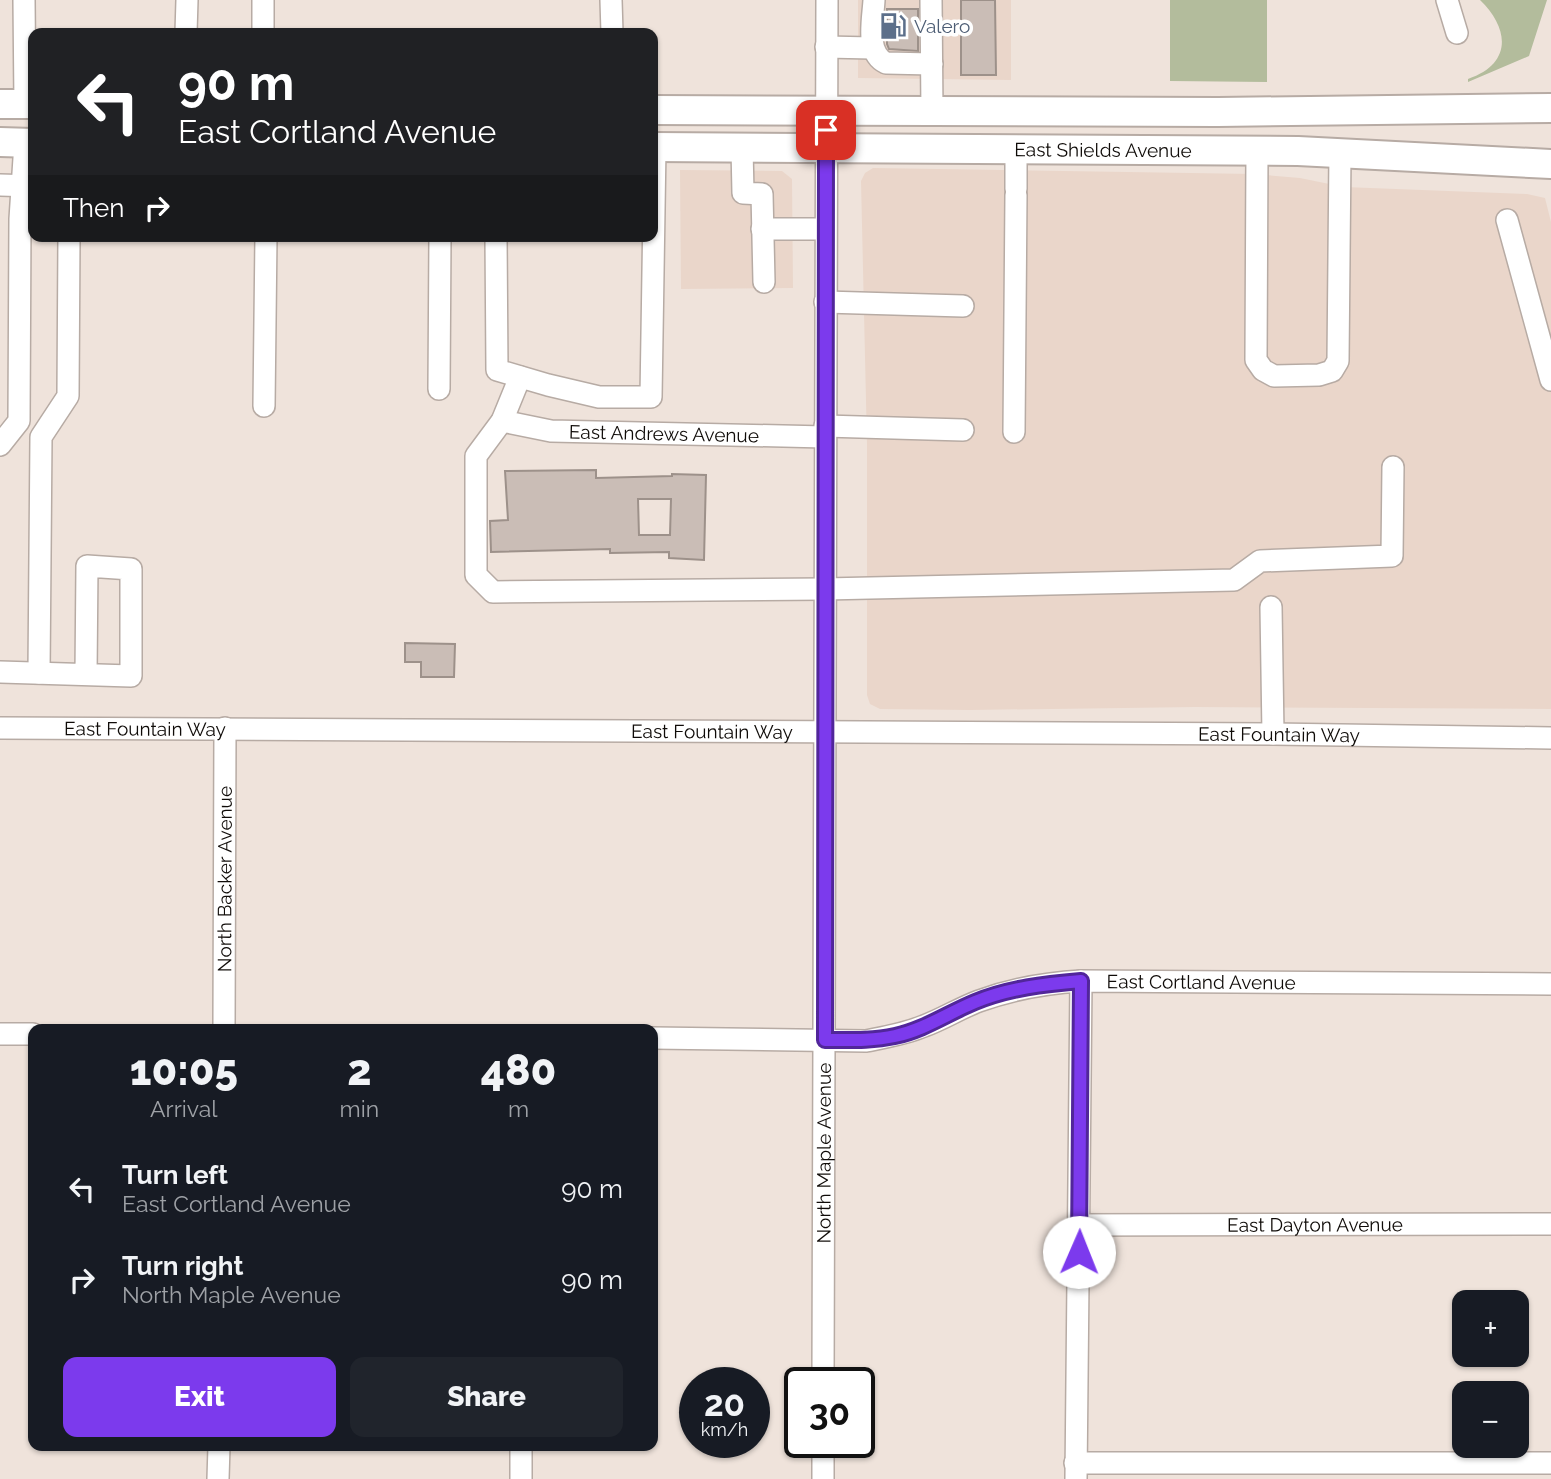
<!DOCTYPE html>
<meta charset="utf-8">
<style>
:root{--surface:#171b24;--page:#20242c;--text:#f1f3f6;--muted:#9ea1a6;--accent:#7c3aed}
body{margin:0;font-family:Raleway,sans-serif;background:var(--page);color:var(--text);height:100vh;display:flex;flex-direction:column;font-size:26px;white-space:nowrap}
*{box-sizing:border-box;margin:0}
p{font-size:23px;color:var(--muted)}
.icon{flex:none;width:38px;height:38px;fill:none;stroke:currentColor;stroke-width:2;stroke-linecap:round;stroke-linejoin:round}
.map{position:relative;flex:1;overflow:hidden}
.panel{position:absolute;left:28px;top:1024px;width:630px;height:427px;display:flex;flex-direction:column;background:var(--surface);border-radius:14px;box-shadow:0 2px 5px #0004}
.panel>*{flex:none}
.hud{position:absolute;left:28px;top:28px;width:630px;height:214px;border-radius:14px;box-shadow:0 2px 5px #0004;background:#202124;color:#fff;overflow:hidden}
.buttons{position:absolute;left:1452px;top:1290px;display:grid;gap:14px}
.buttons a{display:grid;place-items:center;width:77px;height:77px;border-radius:14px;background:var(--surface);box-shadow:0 2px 5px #0004;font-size:35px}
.speed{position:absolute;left:679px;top:1367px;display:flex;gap:14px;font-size:35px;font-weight:700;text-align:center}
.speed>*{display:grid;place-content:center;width:91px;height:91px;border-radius:50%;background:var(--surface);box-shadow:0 2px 5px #0004;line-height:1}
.speed small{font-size:18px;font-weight:400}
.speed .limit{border:4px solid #111;border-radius:10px;background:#fff;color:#111}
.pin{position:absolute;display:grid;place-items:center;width:60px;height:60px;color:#fff;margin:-30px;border-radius:14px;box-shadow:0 4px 10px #0006}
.me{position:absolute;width:77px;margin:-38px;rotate:1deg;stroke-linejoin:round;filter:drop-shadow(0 0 5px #0008)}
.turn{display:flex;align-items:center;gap:24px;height:147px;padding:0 35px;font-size:32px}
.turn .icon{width:91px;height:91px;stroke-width:2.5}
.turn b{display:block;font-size:49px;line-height:60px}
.then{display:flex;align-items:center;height:66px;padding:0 35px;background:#0003;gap:14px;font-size:26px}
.eta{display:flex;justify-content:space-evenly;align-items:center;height:119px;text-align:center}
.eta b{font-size:42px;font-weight:800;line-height:49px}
.action{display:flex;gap:14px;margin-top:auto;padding:14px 35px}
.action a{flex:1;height:80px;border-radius:14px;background:var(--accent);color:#fff;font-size:28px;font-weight:800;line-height:80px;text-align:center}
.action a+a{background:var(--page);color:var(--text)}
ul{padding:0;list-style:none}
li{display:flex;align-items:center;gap:21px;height:91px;padding:0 35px}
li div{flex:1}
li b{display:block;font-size:26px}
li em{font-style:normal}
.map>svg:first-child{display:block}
.built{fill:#ead6ca}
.green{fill:#b3bc9c}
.building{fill:#cabdb6;stroke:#9d918a;stroke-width:2;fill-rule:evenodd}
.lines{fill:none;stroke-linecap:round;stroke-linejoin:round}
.minor-casing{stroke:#b7aba4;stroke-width:24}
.major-casing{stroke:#b7aba4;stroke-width:32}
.minor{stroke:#fff;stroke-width:21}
.major{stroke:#fff;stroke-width:28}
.route-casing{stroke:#51269a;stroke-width:18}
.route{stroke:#7c3aed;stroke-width:12}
.labels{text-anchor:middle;stroke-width:7;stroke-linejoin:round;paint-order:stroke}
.service-label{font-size:19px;fill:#4e5e75;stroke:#fff;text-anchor:start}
.street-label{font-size:19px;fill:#0f0b08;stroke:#fff}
</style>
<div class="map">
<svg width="1551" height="1479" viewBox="0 0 1551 1479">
<rect width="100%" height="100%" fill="#efe3db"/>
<!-- built -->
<g class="built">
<polygon points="858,0 1011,0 1011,80 858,78"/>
<polygon points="873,168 1254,174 1300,178 1344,187 1527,194 1545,198 1551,222 1551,709 1195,707 970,710 880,709 870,704 867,695 867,444 861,181 865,173"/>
<polygon points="680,170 782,171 792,179 793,288 681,289"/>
</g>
<!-- green -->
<g class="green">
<polygon points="1170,0 1267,0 1267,82 1170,81"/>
<path d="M1480,0h67l-18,56 -61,26v-3c44,-15 42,-50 12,-79z"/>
</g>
<!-- building -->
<g class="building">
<polygon points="961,0 995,0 996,75 961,75"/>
<polygon points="887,9 918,9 918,51 889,49 887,44"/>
<path d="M596,470v8l76,-2v-2l34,1 -2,85 -35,-2v-6l-59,1v-4l-119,3 -1,-31 18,-1 -3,-49zM638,499h33l-1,36h-31z"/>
<polygon points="405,643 455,644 454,677 421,677 421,662 405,662"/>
</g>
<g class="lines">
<defs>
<g id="minor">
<polyline points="24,0 25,104"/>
<polyline points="611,0 612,33"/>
<path d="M874,0c-1,20 -9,53 12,63l46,1"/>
<polyline points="931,0 932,112"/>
<polyline points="1447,0 1457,33"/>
<polyline points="186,33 187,0"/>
<polyline points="263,33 263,0"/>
<polyline points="826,47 872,48"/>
<polyline points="742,148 743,193 762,194 764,282"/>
<polyline points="1016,150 1016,189"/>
<polyline points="1257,151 1256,360 1263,370 1274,376 1319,375 1332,371 1338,361 1340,153"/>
<polyline points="0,185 33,186"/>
<polyline points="1507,220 1551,380"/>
<polyline points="762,229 825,229"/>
<polyline points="496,236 497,370 548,385 599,397 651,397 655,147"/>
<polyline points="825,302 963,306"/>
<polyline points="520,377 502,421 476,456 476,575 493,592 825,589 1234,580 1260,561 1392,556 1393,467"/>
<polyline points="439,389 440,236"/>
<polyline points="264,406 266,236"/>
<path id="s1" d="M502,421l49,10 274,6"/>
<polyline points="825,426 963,430"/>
<polyline points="1014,432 1016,195"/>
<polyline points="0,445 19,421 20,219 25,143"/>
<polyline points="1271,607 1273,734"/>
<polyline points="0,672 131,676 131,569 87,566 86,674"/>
<polyline points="39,673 41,437 68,396 69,236"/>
<path id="s2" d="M0,728l1273,6 278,4"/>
<path id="s3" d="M224,1029l1,-301"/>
<polyline points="0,1034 33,1034"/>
<path id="s4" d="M653,1038l213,3c20,-4 39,-7 58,-15 19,-7 36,-18 55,-25 33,-12 67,-18 102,-20l470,3"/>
<path id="s5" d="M1079,1225l472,-1"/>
<path id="s6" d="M823,1382l4,-1382"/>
<polyline points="1075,1463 1551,1463"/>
<polyline points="218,1479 219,1446"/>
<polyline points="521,1479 521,1446"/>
<polyline points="823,1479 823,1442"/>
<polyline points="1076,1479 1081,981"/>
</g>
<g id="major">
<polyline points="0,104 33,104"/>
<polyline points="653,110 1218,112 1551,108"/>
<polyline points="0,142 33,143"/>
<path id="s7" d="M653,147l645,4 253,13"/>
</g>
</defs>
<!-- minor casing -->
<use href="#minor" class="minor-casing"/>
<!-- major casing -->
<use href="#major" class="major-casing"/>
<!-- minor -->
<use href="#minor" class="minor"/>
<!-- major -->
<use href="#major" class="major"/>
</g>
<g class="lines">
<defs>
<path id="route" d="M826,130l-1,910c24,0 47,1 70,-4 29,-6 53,-23 80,-34 34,-14 70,-18 106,-21l-2,271"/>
</defs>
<!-- route casing -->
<use href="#route" class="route-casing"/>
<!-- route -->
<use href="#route" class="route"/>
</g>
<!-- icons -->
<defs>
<symbol id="fuel-bare" viewBox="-9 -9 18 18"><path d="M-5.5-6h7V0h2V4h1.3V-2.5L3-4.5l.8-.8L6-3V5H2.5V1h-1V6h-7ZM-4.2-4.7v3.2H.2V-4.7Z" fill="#5c6f8a" stroke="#fff" stroke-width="2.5" paint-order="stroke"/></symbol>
</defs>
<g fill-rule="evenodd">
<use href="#fuel-bare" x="874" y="7" width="38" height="38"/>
</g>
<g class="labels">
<!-- service labels -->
<g class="service-label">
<text x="914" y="33">Valero</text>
</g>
<!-- street labels -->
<g class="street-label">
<text dy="7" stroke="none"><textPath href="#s7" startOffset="450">East Shields Avenue</textPath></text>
<text dy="7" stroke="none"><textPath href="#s1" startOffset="163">East Andrews Avenue</textPath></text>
<text dy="7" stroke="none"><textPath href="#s2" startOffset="145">East Fountain Way</textPath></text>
<text dy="7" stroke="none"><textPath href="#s2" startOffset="712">East Fountain Way</textPath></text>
<text dy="7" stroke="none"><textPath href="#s2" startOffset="1279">East Fountain Way</textPath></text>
<text dy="7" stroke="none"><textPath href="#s3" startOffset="150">North Backer Avenue</textPath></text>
<text dy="7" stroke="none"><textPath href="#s4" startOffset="558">East Cortland Avenue</textPath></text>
<text dy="7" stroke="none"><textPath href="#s6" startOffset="229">North Maple Avenue</textPath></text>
<text dy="7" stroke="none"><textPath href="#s5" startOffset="236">East Dayton Avenue</textPath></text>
</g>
</g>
</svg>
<div class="buttons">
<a>+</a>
<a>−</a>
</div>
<div class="speed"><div>20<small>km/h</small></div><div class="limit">30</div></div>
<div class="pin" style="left:826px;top:130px;background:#d93025"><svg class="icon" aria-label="arrive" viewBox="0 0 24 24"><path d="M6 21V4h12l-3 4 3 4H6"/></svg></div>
<svg class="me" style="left:1079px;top:1252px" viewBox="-20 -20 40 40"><circle r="19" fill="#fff"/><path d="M0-13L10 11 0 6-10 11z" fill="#7c3aed"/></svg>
<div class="hud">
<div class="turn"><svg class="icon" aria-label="left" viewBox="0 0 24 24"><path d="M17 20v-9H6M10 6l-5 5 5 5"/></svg><div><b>90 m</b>East Cortland Avenue</div></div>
<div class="then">Then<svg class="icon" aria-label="right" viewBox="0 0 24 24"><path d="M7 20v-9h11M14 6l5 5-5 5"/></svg></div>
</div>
<section class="panel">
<div class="eta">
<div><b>10:05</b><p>Arrival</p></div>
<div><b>2</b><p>min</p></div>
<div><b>480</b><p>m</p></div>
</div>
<ul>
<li><svg class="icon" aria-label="left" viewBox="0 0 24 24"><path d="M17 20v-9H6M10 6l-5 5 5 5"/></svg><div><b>Turn left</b><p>East Cortland Avenue</p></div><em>90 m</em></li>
<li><svg class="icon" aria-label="right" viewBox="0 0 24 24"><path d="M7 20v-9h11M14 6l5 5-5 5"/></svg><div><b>Turn right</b><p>North Maple Avenue</p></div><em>90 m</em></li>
</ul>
<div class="action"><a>Exit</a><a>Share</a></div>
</section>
</div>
